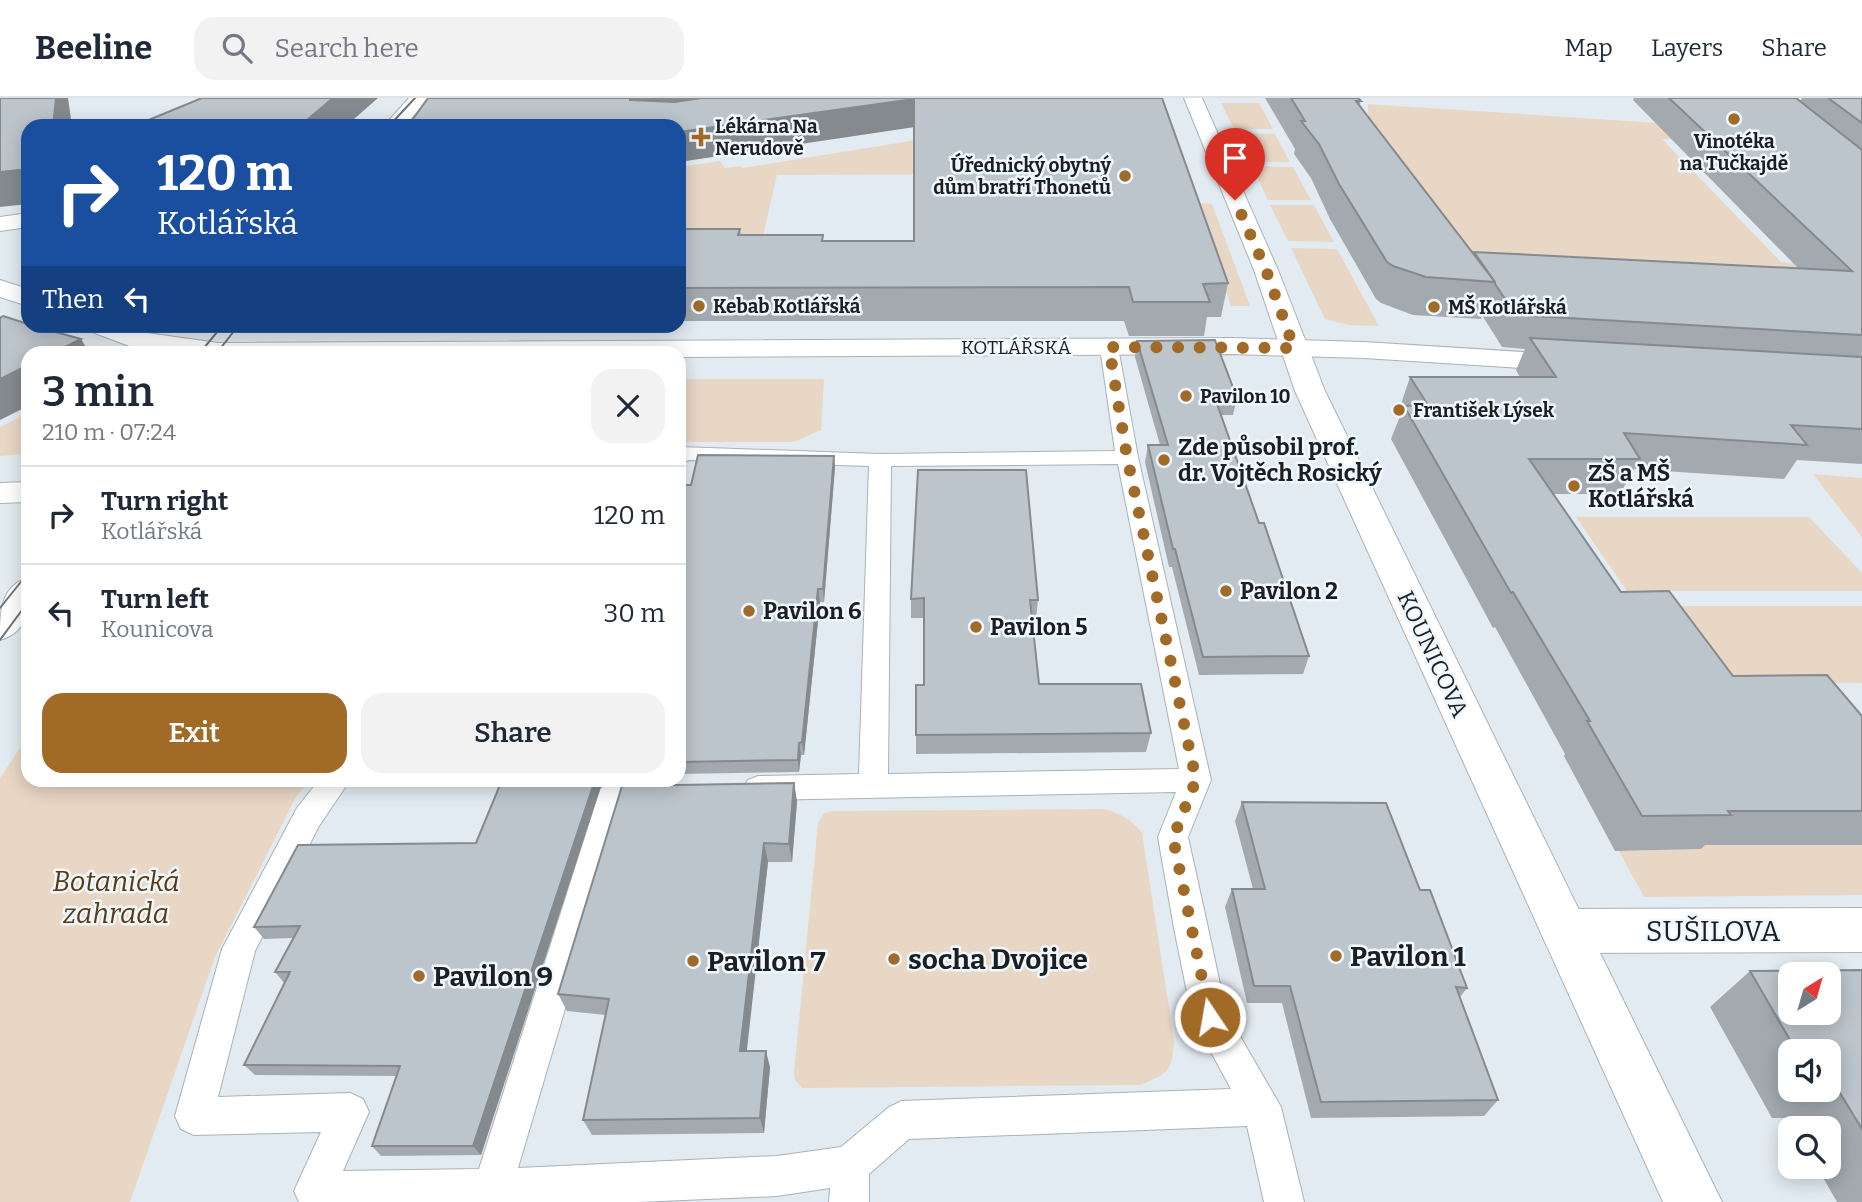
<!DOCTYPE html>
<meta charset="utf-8">
<style>
:root{--surface:#fff;--page:#f2f2f3;--text:#1f2937;--muted:#747a83;--line:#e0e1e3;--accent:#a26a27}
body{margin:0;font-family:Bitter,serif;background:var(--page);color:var(--text);height:100vh;display:flex;flex-direction:column;font-size:26px;white-space:nowrap}
*{box-sizing:border-box;margin:0}
p{font-size:23px;color:var(--muted)}
.icon{flex:none;width:38px;height:38px;fill:none;stroke:currentColor;stroke-width:2;stroke-linecap:round;stroke-linejoin:round}
.map{position:relative;flex:1;overflow:hidden}
.details{position:absolute;left:21px;top:248px;width:665px;height:441px;display:flex;flex-direction:column;background:var(--surface);border-radius:21px;box-shadow:0 4px 18px #0003}
.details>*{flex:none}
.hud{position:absolute;left:21px;top:21px;width:665px;height:214px;border-radius:21px;box-shadow:0 4px 18px #0003;background:#1a4fa0;color:#fff;overflow:hidden}
.needle{width:46px;rotate:37deg}
.tools{position:absolute;left:1778px;top:864px;display:grid;gap:14px}
.tools a{display:grid;place-items:center;width:63px;height:63px;border-radius:14px;background:var(--surface);box-shadow:0 4px 18px #0003;font-size:35px}
.pin{position:absolute;display:grid;place-items:center;width:60px;height:60px;color:#fff;margin:-72px -30px;border-radius:50% 50% 50% 0;rotate:-45deg;box-shadow:0 0 7px #0007}
.pin .icon{rotate:45deg}
.me{position:absolute;width:77px;margin:-38px;rotate:348deg;stroke-linejoin:round;filter:drop-shadow(0 0 5px #0008)}
.turn{display:flex;align-items:center;gap:24px;height:147px;padding:0 21px;font-size:32px}
.turn .icon{width:91px;height:91px;stroke-width:2.5}
.turn b{display:block;font-size:49px;line-height:60px}
.then{display:flex;align-items:center;height:66px;padding:0 21px;background:#0003;gap:14px;font-size:26px}
.round{display:grid;place-items:center;flex:none;width:74px;height:74px;border-radius:21px;background:var(--page)}
.summary{display:flex;align-items:center;justify-content:space-between;height:119px;padding:0 21px}
h1{font-size:42px;font-weight:600;line-height:52px}
.action{display:flex;gap:14px;margin-top:auto;padding:14px 21px}
.action a{flex:1;height:80px;border-radius:21px;background:var(--accent);color:#fff;font-size:28px;font-weight:600;line-height:80px;text-align:center}
.action a+a{background:var(--page);color:var(--text)}
ul{padding:0;list-style:none}
li{display:flex;align-items:center;gap:21px;height:98px;padding:0 21px;border-top:2px solid var(--line)}
li div{flex:1}
li b{display:block;font-size:26px}
li em{font-style:normal}
header{display:flex;align-items:center;gap:42px;box-sizing:border-box;height:98px;padding:0 35px;background:var(--surface);border-bottom:2px solid var(--line)}
header strong{font-size:33px}
nav{display:flex;gap:38px;margin-inline-start:auto;font-size:24px}
.search{width:490px;height:63px;background:var(--page);display:flex;align-items:center;gap:18px;box-sizing:border-box;padding:0 24px;border-radius:21px;color:var(--muted);font-size:26px}
.map>svg:first-child{display:block}
.green{fill:#e9d7c5}
.lines{fill:none;stroke-linecap:round;stroke-linejoin:round}
.service-casing{stroke:#aab2b8;stroke-width:2}
.minor-casing{stroke:#aab2b8;stroke-width:2}
.tertiary-casing{stroke:#aab2b8;stroke-width:2}
.secondary-casing{stroke:#aab2b8;stroke-width:2}
.service{fill:#fff;fill-rule:evenodd}
.minor{fill:#fff;fill-rule:evenodd}
.tertiary{fill:#fff;fill-rule:evenodd}
.secondary{fill:#fff;fill-rule:evenodd}
.tram{stroke:#6f7478;stroke-width:2}
.wall{fill:#a2a9af;fill-rule:evenodd}
.shaded-wall{fill:#848a8e}
.building{fill:#bcc5cb;stroke:#848a8e;stroke-width:2;fill-rule:evenodd}
.route{stroke:#a26a27;stroke-width:12;stroke-dasharray:0 21.6}
.poi-dot{fill:#a26a27;stroke:#eff8fe;stroke-width:2.5}
.labels{text-anchor:middle;stroke-width:5;stroke-linejoin:round;paint-order:stroke}
.far-poi-label{font-size:19px;font-weight:bold;fill:#1c1f21;stroke:#eff8fe;text-anchor:start}
.far-street-label{font-size:19px;fill:#1c1f21;stroke:#eff8fe}
.poi-label{font-size:23px;font-weight:bold;fill:#1c1f21;stroke:#eff8fe;text-anchor:start}
.street-label{font-size:23px;fill:#1c1f21;stroke:#eff8fe}
.near-park-label{font-size:28px;font-style:italic;fill:#5d3b11;stroke:#eff8fe}
.near-street-label{font-size:28px;fill:#1c1f21;stroke:#eff8fe}
.near-poi-label{font-size:28px;font-weight:bold;fill:#1c1f21;stroke:#eff8fe;text-anchor:start}
</style>
<header>
<strong>Beeline</strong>
<div class="search"><svg class="icon" aria-label="search" viewBox="0 0 24 24"><circle cx="10" cy="10" r="6"/><path d="M15 15l6 6"/></svg>Search here</div>
<nav><a>Map</a><a>Layers</a><a>Share</a></nav>
</header>
<div class="map">
<svg width="1862" height="1104" viewBox="0 0 1862 1104">
<rect width="100%" height="100%" fill="#e2ebf1"/>
<!-- green -->
<g class="green">
<polygon points="1221,5 1259,5 1273,31 1234,31"/>
<polygon points="1368,6 1673,26 1684,41 1662,41 1781,164 1794,165 1799,171 1481,180 1363,19 1368,17"/>
<polygon points="1034,23 996,76 777,77 761,146 679,147 679,69 720,63 725,70 741,68 743,70"/>
<polygon points="1236,35 1275,36 1290,64 1249,64"/>
<polygon points="1252,68 1293,69 1311,102 1268,102"/>
<polygon points="1196,105 1212,106 1250,208 1231,208"/>
<polygon points="1270,107 1314,107 1334,144 1288,143"/>
<polygon points="1291,150 1337,151 1379,228 1349,227 1325,221"/>
<polygon points="679,281 824,281 821,332 794,344 679,344"/>
<polygon points="28,315 28,356 0,358 0,329"/>
<polygon points="1813,376 1862,380 1862,439"/>
<polygon points="1576,419 1809,419 1862,475 1862,493 1627,493"/>
<polygon points="1666,508 1862,508 1862,585 1722,586"/>
<polygon points="28,638 28,682 310,683 297,697 215,859 130,1104 0,1104 0,680"/>
<path d="M1103,711c17,4 28,10 39,24l32,207c-1,31 -7,35 -35,45l-337,3 -7,-8 -1,-7 24,-250 6,-10 10,-2z"/>
<polygon points="1698,747 1862,747 1862,797 1644,799 1619,753 1700,751"/>
</g>
<g class="lines">
<defs>
<path id="service" d="M1109,243l9,6 20,110 73,323 -23,57 20,91 18,84 55,95 23,95h-40l-17,-76 -338,13 -40,35v28h-40l1,-14 -53,8 -139,6h-339l-5,-11 27,-59 -127,3 -13,-6 -6,-13 47,-167 75,-141 22,-28h31l-31,46 -64,125 -37,146 132,-4 13,6 6,13 -26,59 136,-2 121,-379 8,-10h59l5,9 -5,8 -10,4 -31,1 -108,366 259,-12 64,-9 48,-40 13,-6 329,-12 -39,-72 -18,-89 -16,-91 18,-45 -418,8 -10,-4 -5,-8 5,-8 10,-4 101,-2 10,-308 -180,-6 -10,4 1,-17 200,7 235,-3 -15,-104zM1118,366l61,305 -291,5 3,-308z"/>
<g id="minor">
<polygon points="28,384 28,404 0,405 0,385"/>
<polygon points="1862,810 1862,854 1564,855 1547,848 1540,833 1547,818 1564,811"/>
</g>
<polygon id="tertiary" points="1184,0 1202,0 1278,172 1325,293 1722,1104 1663,1104 1295,293 1254,172"/>
<g id="secondary">
<polygon points="409,0 428,0 405,28 384,28"/>
<polygon points="28,115 28,129 0,133 0,119"/>
<polygon points="0,182 28,191 28,208 0,199"/>
<polygon points="88,228 125,228 147,235 218,245 1232,240 1364,244 1572,257 1582,259 1586,265 1582,271 1572,273 1364,260 1232,256 679,259 679,256 174,256 132,249 92,234"/>
<path d="M28,480c0,27 3,53 -28,62 0,-27 0,-54 28,-62z"/>
</g>
</defs>
<!-- service casing -->
<use href="#service" class="service-casing"/>
<!-- minor casing -->
<use href="#minor" class="minor-casing"/>
<!-- tertiary casing -->
<use href="#tertiary" class="tertiary-casing"/>
<!-- secondary casing -->
<use href="#secondary" class="secondary-casing"/>
<!-- service -->
<use href="#service" class="service"/>
<!-- minor -->
<use href="#minor" class="minor"/>
<!-- tertiary -->
<use href="#tertiary" class="tertiary"/>
<!-- secondary -->
<use href="#secondary" class="secondary"/>
<!-- tram -->
<g class="tram">
<polyline points="389,28 415,0"/>
<polyline points="199,256 222,228"/>
<polyline points="216,256 238,228"/>
<polyline points="0,510 28,475"/>
<polyline points="0,542 28,504"/>
</g>
</g>
<!-- wall -->
<g class="wall">
<polygon points="1162,0 1228,185 1221,219 1207,219 1204,238 1129,238 1124,223 679,223 679,131 740,131 741,137 823,143 914,143 914,29"/>
<polygon points="1265,0 1358,0 1361,3 1359,8 1473,155 1799,171 1633,2 1634,0 1796,0 1800,3 1802,0 1862,0 1862,366 1797,362 1784,381 1634,371 1620,396 1553,396 1621,494 1733,578 1862,618 1862,747 1705,747 1701,751 1615,753 1564,658 1565,656 1495,529 1493,530 1391,341 1401,316 1399,312 1410,279 1520,279 1516,272 1525,251 1502,249 1482,217 1481,221 1413,217 1381,205 1376,201 1330,121 1311,80 1294,56 1295,51"/>
<polygon points="1137,243 1237,300 1233,317 1221,317 1259,425 1309,558 1303,576 1199,577 1172,469 1169,469 1145,364 1148,347 1160,347 1135,259"/>
<polygon points="835,369 824,504 820,504 804,657 801,657 799,674 679,676 679,387 691,387"/>
<polygon points="911,501 1038,502 1036,521 1032,521 1039,586 1151,635 1146,654 916,656 916,587 924,587 924,520 911,520"/>
<polygon points="502,682 603,682 481,1057 381,1058 372,1048 396,978 255,977 244,967 285,886 275,874 293,840 264,841 254,829 476,745"/>
<polygon points="794,685 797,704 792,764 768,764 746,953 770,969 764,1035 592,1037 583,1022 606,917 567,913 558,896"/>
<polygon points="1242,704 1420,792 1467,890 1460,899 1498,1002 1484,1018 1311,1020 1282,905 1247,905 1225,809 1232,791 1253,791 1235,723"/>
<path d="M1862,872v232h-25l-20,-35h12v-38h-34l-7,-11h-16l-62,-111 40,-36zM1790,954h39v38h-39z"/>
</g>
<!-- shaded-wall -->
<g class="shaded-wall">
<polygon points="56,0 68,0 72,28 53,28"/>
<polygon points="333,0 378,0 346,28 300,28"/>
<polygon points="630,0 785,0 647,19 630,2"/>
<polygon points="914,1 915,29 679,64 679,34"/>
<polygon points="28,71 28,106 0,109 0,74"/>
<polygon points="81,241 90,256 51,256"/>
<polygon points="28,267 28,308 0,322 0,281"/>
<polygon points="834,358 835,369 824,504 823,491"/>
<polygon points="818,491 820,504 804,657 802,644"/>
<polygon points="799,645 801,657 799,674 798,662"/>
<polygon points="595,682 603,682 481,1057 473,1048"/>
<polygon points="794,685 797,704 792,764 789,746"/>
<polygon points="764,745 768,764 745,969 740,953"/>
<polygon points="766,953 770,969 764,1035 760,1020"/>
</g>
<!-- building -->
<g class="building">
<polygon points="0,0 56,0 53,28 28,28 28,71 0,74"/>
<polygon points="202,0 333,0 300,28 134,28"/>
<polygon points="428,0 630,0 630,2 675,4 701,0 1162,0 1228,185 1203,186 1210,204 1133,204 1129,189 679,190 679,131 740,131 738,137 823,137 822,143 914,143 914,1 679,34 679,28 408,28"/>
<polygon points="1291,0 1358,0 1361,3 1356,3 1495,184 1426,179 1393,168 1387,164 1339,86 1319,46 1301,23 1305,23"/>
<polygon points="1669,0 1796,0 1862,52 1862,237 1516,217 1495,186 1495,184 1474,154 1852,173"/>
<polygon points="1828,0 1862,0 1862,25"/>
<polygon points="3,218 28,226 28,228 34,228 81,241 51,256 28,256 28,267 0,281 0,220"/>
<polygon points="1530,240 1862,259 1862,331 1791,327 1807,347 1624,335 1640,361 1529,361 1621,494 1669,493 1733,578 1827,577 1862,618 1862,713 1728,713 1731,717 1642,718 1587,623 1590,623 1513,494 1511,495 1404,308 1428,307 1410,279 1556,279"/>
<polygon points="1215,242 1237,300 1215,300 1259,425 1264,425 1309,558 1203,559 1175,451 1173,451 1148,347 1168,347 1137,243"/>
<polygon points="698,357 834,358 823,491 818,491 802,644 799,645 798,662 679,664 679,387 691,387"/>
<polygon points="918,372 1026,372 1038,502 1030,502 1039,586 1141,586 1151,635 916,637 916,587 924,587 924,500 911,501"/>
<polygon points="502,682 595,682 473,1048 372,1048 400,968 244,967 290,874 275,874 300,828 254,829 298,747 476,745"/>
<polygon points="794,685 789,746 764,745 740,953 766,953 760,1020 583,1022 609,901 558,896 622,688"/>
<polygon points="1242,704 1386,705 1420,792 1430,792 1467,890 1456,889 1498,1002 1321,1004 1290,888 1254,888 1232,791 1265,791"/>
<path d="M1862,872v159l-27,-44h-6v-33h-32l-47,-81zM1790,877h39v38h-39z"/>
</g>
<g class="lines">
<!-- route -->
<polyline class="route" points="1210,919 1173,740 1196,682 1127,359 1109,249 1294,250 1266,172 1235,102"/>
</g>
<!-- markers -->
<g class="poi-dot">
<circle cx="1734" cy="21" r="7"/>
<path d="M697.5 28.5h7v7h7v7h-7v7h-7v-7h-7v-7h7z"/>
<circle cx="1125" cy="78" r="7"/>
<circle cx="699" cy="208" r="7"/>
<circle cx="1434" cy="209" r="7"/>
<circle cx="1186" cy="298" r="7"/>
<circle cx="1399" cy="312" r="7"/>
<circle cx="1164" cy="362" r="7"/>
<circle cx="1574" cy="388" r="7"/>
<circle cx="1226" cy="493" r="7"/>
<circle cx="749" cy="513" r="7"/>
<circle cx="976" cy="529" r="7"/>
<circle cx="1336" cy="858" r="7"/>
<circle cx="894" cy="861" r="7"/>
<circle cx="693" cy="863" r="7"/>
<circle cx="419" cy="878" r="7"/>
</g>
<g class="labels">
<!-- far-poi labels -->
<g class="far-poi-label">
<text x="715" y="35">Lékárna Na<tspan x="715" dy="22">Nerudově</tspan></text>
<text x="1734" y="50" text-anchor="middle">Vinotéka<tspan x="1734" dy="22">na Tučkajdě</tspan></text>
<text x="1111" y="74" text-anchor="end">Úřednický obytný<tspan x="1111" dy="22">dům bratří Thonetů</tspan></text>
<text x="713" y="215">Kebab Kotlářská</text>
<text x="1448" y="216">MŠ Kotlářská</text>
<text x="1200" y="305">Pavilon 10</text>
<text x="1413" y="319">František Lýsek</text>
</g>
<!-- far-street labels -->
<g class="far-street-label">
<text x="1016" y="256">KOTLÁŘSKÁ</text>
</g>
<!-- poi labels -->
<g class="poi-label">
<text x="1178" y="357">Zde působil prof.<tspan x="1178" dy="26">dr. Vojtěch Rosický</tspan></text>
<text x="1588" y="383">ZŠ a MŠ<tspan x="1588" dy="26">Kotlářská</tspan></text>
<text x="1240" y="501">Pavilon 2</text>
<text x="763" y="521">Pavilon 6</text>
<text x="990" y="537">Pavilon 5</text>
</g>
<!-- street labels -->
<g class="street-label">
<text transform="translate(1433 556) rotate(65)" y="8">KOUNICOVA</text>
</g>
<!-- near-park labels -->
<g class="near-park-label">
<text x="116" y="793">Botanická<tspan x="116" dy="32">zahrada</tspan></text>
</g>
<!-- near-street labels -->
<g class="near-street-label">
<text x="1713" y="843">SUŠILOVA</text>
</g>
<!-- near-poi labels -->
<g class="near-poi-label">
<text x="1350" y="868">Pavilon 1</text>
<text x="908" y="871">socha Dvojice</text>
<text x="707" y="873">Pavilon 7</text>
<text x="433" y="888">Pavilon 9</text>
</g>
</g>
</svg>
<div class="tools">
<a><svg class="needle" viewBox="-14 -14 28 28"><path d="M0-13l5 13h-10z" fill="#e53935"/><path d="M0 13l5-13h-10z" fill="#747a83"/></svg></a>
<a><svg class="icon" aria-label="sound" viewBox="0 0 24 24"><path d="M4 9h4l5-4v14l-5-4H4zM17 9q2 3 0 6"/></svg></a>
<a><svg class="icon" aria-label="search" viewBox="0 0 24 24"><circle cx="10" cy="10" r="6"/><path d="M15 15l6 6"/></svg></a>
</div>
<div class="pin" style="left:1235px;top:102px;background:#d93025"><svg class="icon" aria-label="arrive" viewBox="0 0 24 24"><path d="M6 21V4h12l-3 4 3 4H6"/></svg></div>
<svg class="me" style="left:1210px;top:919px" viewBox="-20 -20 40 40"><circle r="17" fill="#a26a27" stroke="#fff" stroke-width="3"/><path d="M0-11L8 9 0 5-8 9z" fill="#fff"/></svg>
<div class="hud">
<div class="turn"><svg class="icon" aria-label="right" viewBox="0 0 24 24"><path d="M7 20v-9h11M14 6l5 5-5 5"/></svg><div><b>120 m</b>Kotlářská</div></div>
<div class="then">Then<svg class="icon" aria-label="left" viewBox="0 0 24 24"><path d="M17 20v-9H6M10 6l-5 5 5 5"/></svg></div>
</div>
<section class="details">
<div class="summary"><div><h1>3 min</h1><p>210 m · 07:24</p></div><a class="round"><svg class="icon" aria-label="close" viewBox="0 0 24 24"><path d="M6 6l12 12M18 6L6 18"/></svg></a></div>
<ul>
<li><svg class="icon" aria-label="right" viewBox="0 0 24 24"><path d="M7 20v-9h11M14 6l5 5-5 5"/></svg><div><b>Turn right</b><p>Kotlářská</p></div><em>120 m</em></li>
<li><svg class="icon" aria-label="left" viewBox="0 0 24 24"><path d="M17 20v-9H6M10 6l-5 5 5 5"/></svg><div><b>Turn left</b><p>Kounicova</p></div><em>30 m</em></li>
</ul>
<div class="action"><a>Exit</a><a>Share</a></div>
</section>
</div>
